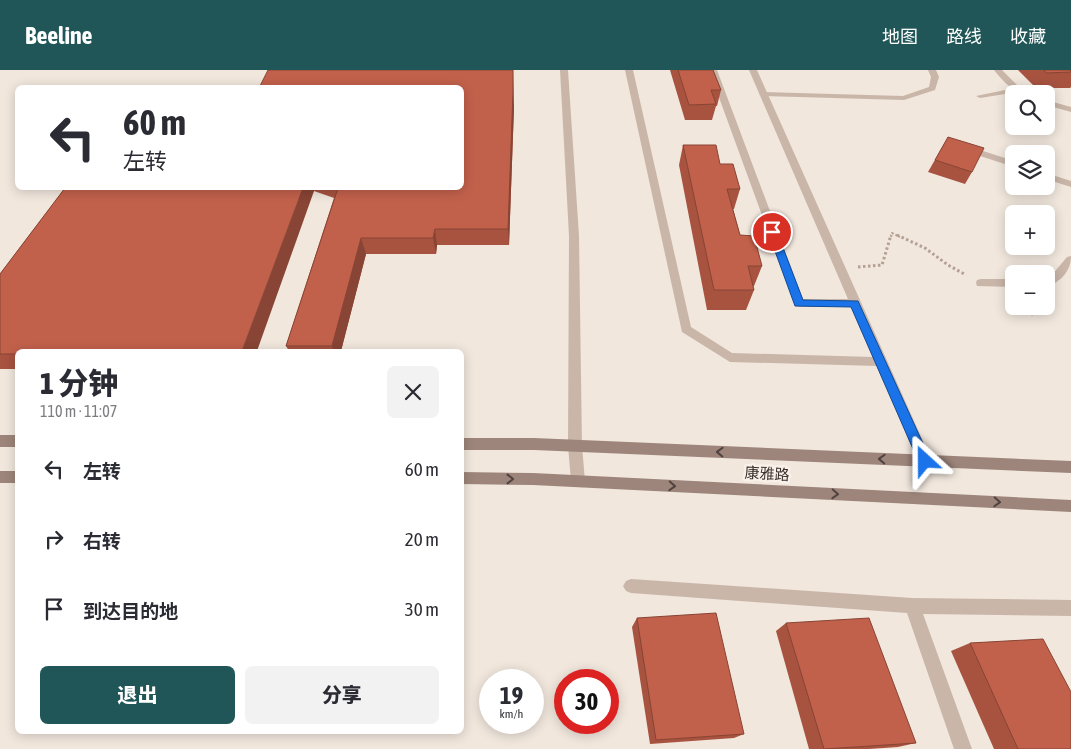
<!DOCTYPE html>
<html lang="zh">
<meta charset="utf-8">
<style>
:root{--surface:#fff;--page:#f2f2f3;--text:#2b2b33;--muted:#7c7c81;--accent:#205657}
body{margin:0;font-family:"Asap Condensed","Noto Sans SC",sans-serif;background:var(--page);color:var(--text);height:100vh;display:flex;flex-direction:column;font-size:19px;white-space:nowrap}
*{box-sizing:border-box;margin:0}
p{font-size:16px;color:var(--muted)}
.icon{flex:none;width:28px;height:28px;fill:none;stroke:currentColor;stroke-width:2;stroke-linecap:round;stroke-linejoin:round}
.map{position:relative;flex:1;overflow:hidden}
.sheet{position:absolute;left:15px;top:279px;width:449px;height:385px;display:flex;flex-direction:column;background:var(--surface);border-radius:8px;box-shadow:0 2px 12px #0003}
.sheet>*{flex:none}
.hud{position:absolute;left:15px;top:15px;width:449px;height:105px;border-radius:8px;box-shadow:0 2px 12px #0003;background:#fff;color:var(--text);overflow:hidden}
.tools{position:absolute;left:1005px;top:15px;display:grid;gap:10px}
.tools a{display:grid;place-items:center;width:50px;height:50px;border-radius:8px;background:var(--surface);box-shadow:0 2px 12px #0003;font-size:25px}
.speed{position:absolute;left:479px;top:599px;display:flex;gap:10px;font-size:25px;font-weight:700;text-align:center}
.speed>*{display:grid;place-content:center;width:65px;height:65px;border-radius:50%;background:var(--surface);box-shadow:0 2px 12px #0003;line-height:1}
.speed small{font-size:12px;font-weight:400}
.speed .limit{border:8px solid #d22;background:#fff;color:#111}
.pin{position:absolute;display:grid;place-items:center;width:42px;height:42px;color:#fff;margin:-21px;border:2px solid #fff;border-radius:50%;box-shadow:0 1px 5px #0007}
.me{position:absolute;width:55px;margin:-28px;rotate:336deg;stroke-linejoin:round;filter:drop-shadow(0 0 4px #0008)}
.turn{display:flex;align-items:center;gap:18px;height:105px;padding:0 25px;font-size:22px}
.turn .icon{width:65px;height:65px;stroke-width:2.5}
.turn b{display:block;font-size:35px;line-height:42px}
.round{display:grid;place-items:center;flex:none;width:52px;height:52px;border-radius:8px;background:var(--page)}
.headline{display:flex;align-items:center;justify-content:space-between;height:85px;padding:0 25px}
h1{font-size:30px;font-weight:800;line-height:38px}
.primary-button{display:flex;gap:10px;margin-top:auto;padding:10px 25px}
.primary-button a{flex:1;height:58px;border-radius:8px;background:var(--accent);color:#fff;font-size:20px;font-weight:800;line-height:58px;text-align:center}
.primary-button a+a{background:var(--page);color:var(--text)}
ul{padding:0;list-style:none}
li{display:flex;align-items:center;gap:15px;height:70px;padding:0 25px}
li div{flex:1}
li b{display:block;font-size:19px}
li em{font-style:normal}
header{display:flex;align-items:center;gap:30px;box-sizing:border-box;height:70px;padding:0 25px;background:var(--accent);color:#fff}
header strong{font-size:24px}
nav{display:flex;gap:28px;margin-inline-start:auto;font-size:18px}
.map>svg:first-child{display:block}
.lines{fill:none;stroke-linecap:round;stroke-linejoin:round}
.path-far1{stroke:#b5a093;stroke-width:2;stroke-dasharray:2 2;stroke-linecap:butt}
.path{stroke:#b5a093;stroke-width:3;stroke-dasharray:2.5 2.5;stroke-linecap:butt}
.lane{fill:#c9b6a9;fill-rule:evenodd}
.street{fill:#c9b6a9;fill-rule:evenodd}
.secondary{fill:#9d857b;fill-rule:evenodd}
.wall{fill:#a75340}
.shaded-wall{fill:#884434}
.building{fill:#c2614b;stroke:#884434}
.oneway{stroke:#50423e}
.route{fill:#1a73e8;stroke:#114b97}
.labels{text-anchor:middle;stroke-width:5;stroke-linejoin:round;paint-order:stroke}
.street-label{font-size:15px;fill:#372c29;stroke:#f9f1e9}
</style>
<header>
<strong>Beeline</strong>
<nav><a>地图</a><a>路线</a><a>收藏</a></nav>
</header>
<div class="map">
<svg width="1071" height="679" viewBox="0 0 1071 679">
<rect width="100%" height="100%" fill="#f1e7dd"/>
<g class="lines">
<!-- path-far1 -->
<g class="path-far1">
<polyline points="1026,118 1044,124"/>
<polyline points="891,167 892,163 900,167"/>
</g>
<!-- path -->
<g class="path">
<polyline points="897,165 925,178 948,195 966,205"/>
<polyline points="858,197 882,195 891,165"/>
<polyline points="1031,245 1036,236"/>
</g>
<!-- lane -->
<g class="lane">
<polygon points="928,0 936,0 939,7 935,20 904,30 763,26 759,24 763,22 903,26 929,17 931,7"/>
<path d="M994,0h8l15,15 16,9c-18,0 -28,-10 -39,-24z"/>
<polygon points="1005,20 1017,24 1014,24 1014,27 1005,24 980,28 976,26"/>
<polygon points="1046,30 1071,37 1071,42 1046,35"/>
<polygon points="980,80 1014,91 1014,97 977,85 977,81"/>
<polygon points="1046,103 1071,111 1071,117 1046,109"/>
<path d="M1071,186c0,15 -10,26 -25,31v-8l5,-3 16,-19z"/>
<polygon points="981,209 1014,209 1014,217 977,216 976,213 977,210"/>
</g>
<!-- street -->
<g class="street">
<polygon points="560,0 568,0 579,166 582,376 585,411 583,415 578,417 573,415 571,411 568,376 569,166"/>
<polygon points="625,0 633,0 691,257 732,283 873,287 852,237 799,237 794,233 709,0 717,0 803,229 848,229 749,0 757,0 932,391 930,395 925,397 920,395 877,296 730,292 682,262"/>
<polygon points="631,509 912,528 1071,530 1071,546 923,544 972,679 954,679 907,543 631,523 626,521 623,516 626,511"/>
</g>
<!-- secondary -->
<g class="secondary">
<rect x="0" y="365" width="18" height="12"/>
<polygon points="461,368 534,368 1071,391 1071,403 534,380 461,380"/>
<rect x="0" y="401" width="18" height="12"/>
<polygon points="461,402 533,403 1071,430 1071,442 533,415 461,414"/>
</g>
</g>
<!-- wall -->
<g class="wall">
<polygon points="670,0 713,0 721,20 717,36 716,36 712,50 685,50"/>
<polygon points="1018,0 1071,0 1071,17 1070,18 1036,18"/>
<polygon points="514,37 509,175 437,175 436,184 366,184 341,281 289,281 286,276 334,128 314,121 18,281 18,299 0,299 0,204 65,118 461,118"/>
<polygon points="948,67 972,102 965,114 928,102"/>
<polygon points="683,75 720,94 740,119 734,139 733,139 740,165 762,196 754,216 753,216 754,220 746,240 707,240 679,95"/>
<polygon points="637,548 744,664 734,668 650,674 632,557"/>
<polygon points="786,553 916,673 898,677 869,679 809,679 776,561"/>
<polygon points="970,573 1071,679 994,679 951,581"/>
</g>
<!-- shaded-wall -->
<g class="shaded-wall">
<polygon points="513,0 514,37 509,175 508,159"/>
<polygon points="303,118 313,118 314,121 257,281 242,281"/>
<polygon points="435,159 437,175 436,184 433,168"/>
<polygon points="361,168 366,184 341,281 334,281 332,276"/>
</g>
<!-- building -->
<g class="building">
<polygon points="268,0 513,0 513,21 508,159 435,159 433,168 361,168 332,276 286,276 338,118 461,118 461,18 259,18"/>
<polygon points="678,0 713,0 721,20 711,20 716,34 689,35"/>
<polygon points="1044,0 1071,0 1071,2 1046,3"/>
<polygon points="948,67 984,78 972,102 935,90"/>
<polygon points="683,75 716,75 720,94 733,94 740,119 727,119 740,165 754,166 762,196 748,196 754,220 714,220"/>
<polygon points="65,118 303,118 242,281 18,281 18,284 0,284 0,204"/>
<polygon points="716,543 744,664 656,670 637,548"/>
<polygon points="869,548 916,673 824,679 786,553"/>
<polygon points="1043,569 1071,622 1071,679 1018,679 970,573"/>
</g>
<!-- one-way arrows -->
<defs><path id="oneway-chevron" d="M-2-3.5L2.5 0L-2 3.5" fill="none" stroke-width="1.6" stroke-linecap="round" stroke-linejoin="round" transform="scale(1.25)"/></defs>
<g class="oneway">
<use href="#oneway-chevron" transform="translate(720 382) rotate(-178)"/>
<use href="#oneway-chevron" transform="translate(882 389) rotate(-178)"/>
<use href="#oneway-chevron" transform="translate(510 409)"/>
<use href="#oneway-chevron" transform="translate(672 416) rotate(3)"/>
<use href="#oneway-chevron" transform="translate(835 424) rotate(3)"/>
<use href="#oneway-chevron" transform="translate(997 432) rotate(3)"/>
</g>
<!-- route -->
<polygon class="route" points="772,159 777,162 803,230 858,231 931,391 929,395 925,396 920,395 851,237 795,236 768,162"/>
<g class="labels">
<!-- street labels -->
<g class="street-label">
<text transform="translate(767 404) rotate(3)" y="5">康雅路</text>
</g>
</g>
</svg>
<div class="tools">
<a><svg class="icon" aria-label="search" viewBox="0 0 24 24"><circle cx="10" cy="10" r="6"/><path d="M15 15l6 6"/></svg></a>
<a><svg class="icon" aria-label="layers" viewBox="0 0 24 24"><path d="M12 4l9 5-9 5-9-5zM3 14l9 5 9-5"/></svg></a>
<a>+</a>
<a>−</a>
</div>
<div class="speed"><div>19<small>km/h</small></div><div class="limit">30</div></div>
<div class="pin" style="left:772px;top:162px;background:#d93025"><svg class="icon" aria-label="arrive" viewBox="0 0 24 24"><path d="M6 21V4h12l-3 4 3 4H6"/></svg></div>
<svg class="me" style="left:925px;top:391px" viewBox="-20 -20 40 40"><path d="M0-17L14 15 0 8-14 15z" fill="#1a73e8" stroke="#fff" stroke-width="4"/></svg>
<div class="hud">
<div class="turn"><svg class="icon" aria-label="left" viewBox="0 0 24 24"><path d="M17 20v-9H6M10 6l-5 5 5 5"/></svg><div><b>60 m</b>左转</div></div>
</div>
<section class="sheet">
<div class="headline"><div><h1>1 分钟</h1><p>110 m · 11:07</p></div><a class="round"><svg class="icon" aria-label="close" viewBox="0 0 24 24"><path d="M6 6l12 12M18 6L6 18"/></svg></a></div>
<ul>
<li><svg class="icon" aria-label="left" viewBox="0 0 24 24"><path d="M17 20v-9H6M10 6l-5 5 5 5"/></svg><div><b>左转</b></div><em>60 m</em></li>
<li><svg class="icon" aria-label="right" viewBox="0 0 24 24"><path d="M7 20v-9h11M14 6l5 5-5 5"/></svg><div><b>右转</b></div><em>20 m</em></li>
<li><svg class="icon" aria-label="arrive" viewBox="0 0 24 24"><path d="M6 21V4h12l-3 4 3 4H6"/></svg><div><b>到达目的地</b></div><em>30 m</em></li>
</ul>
<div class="primary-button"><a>退出</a><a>分享</a></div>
</section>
</div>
